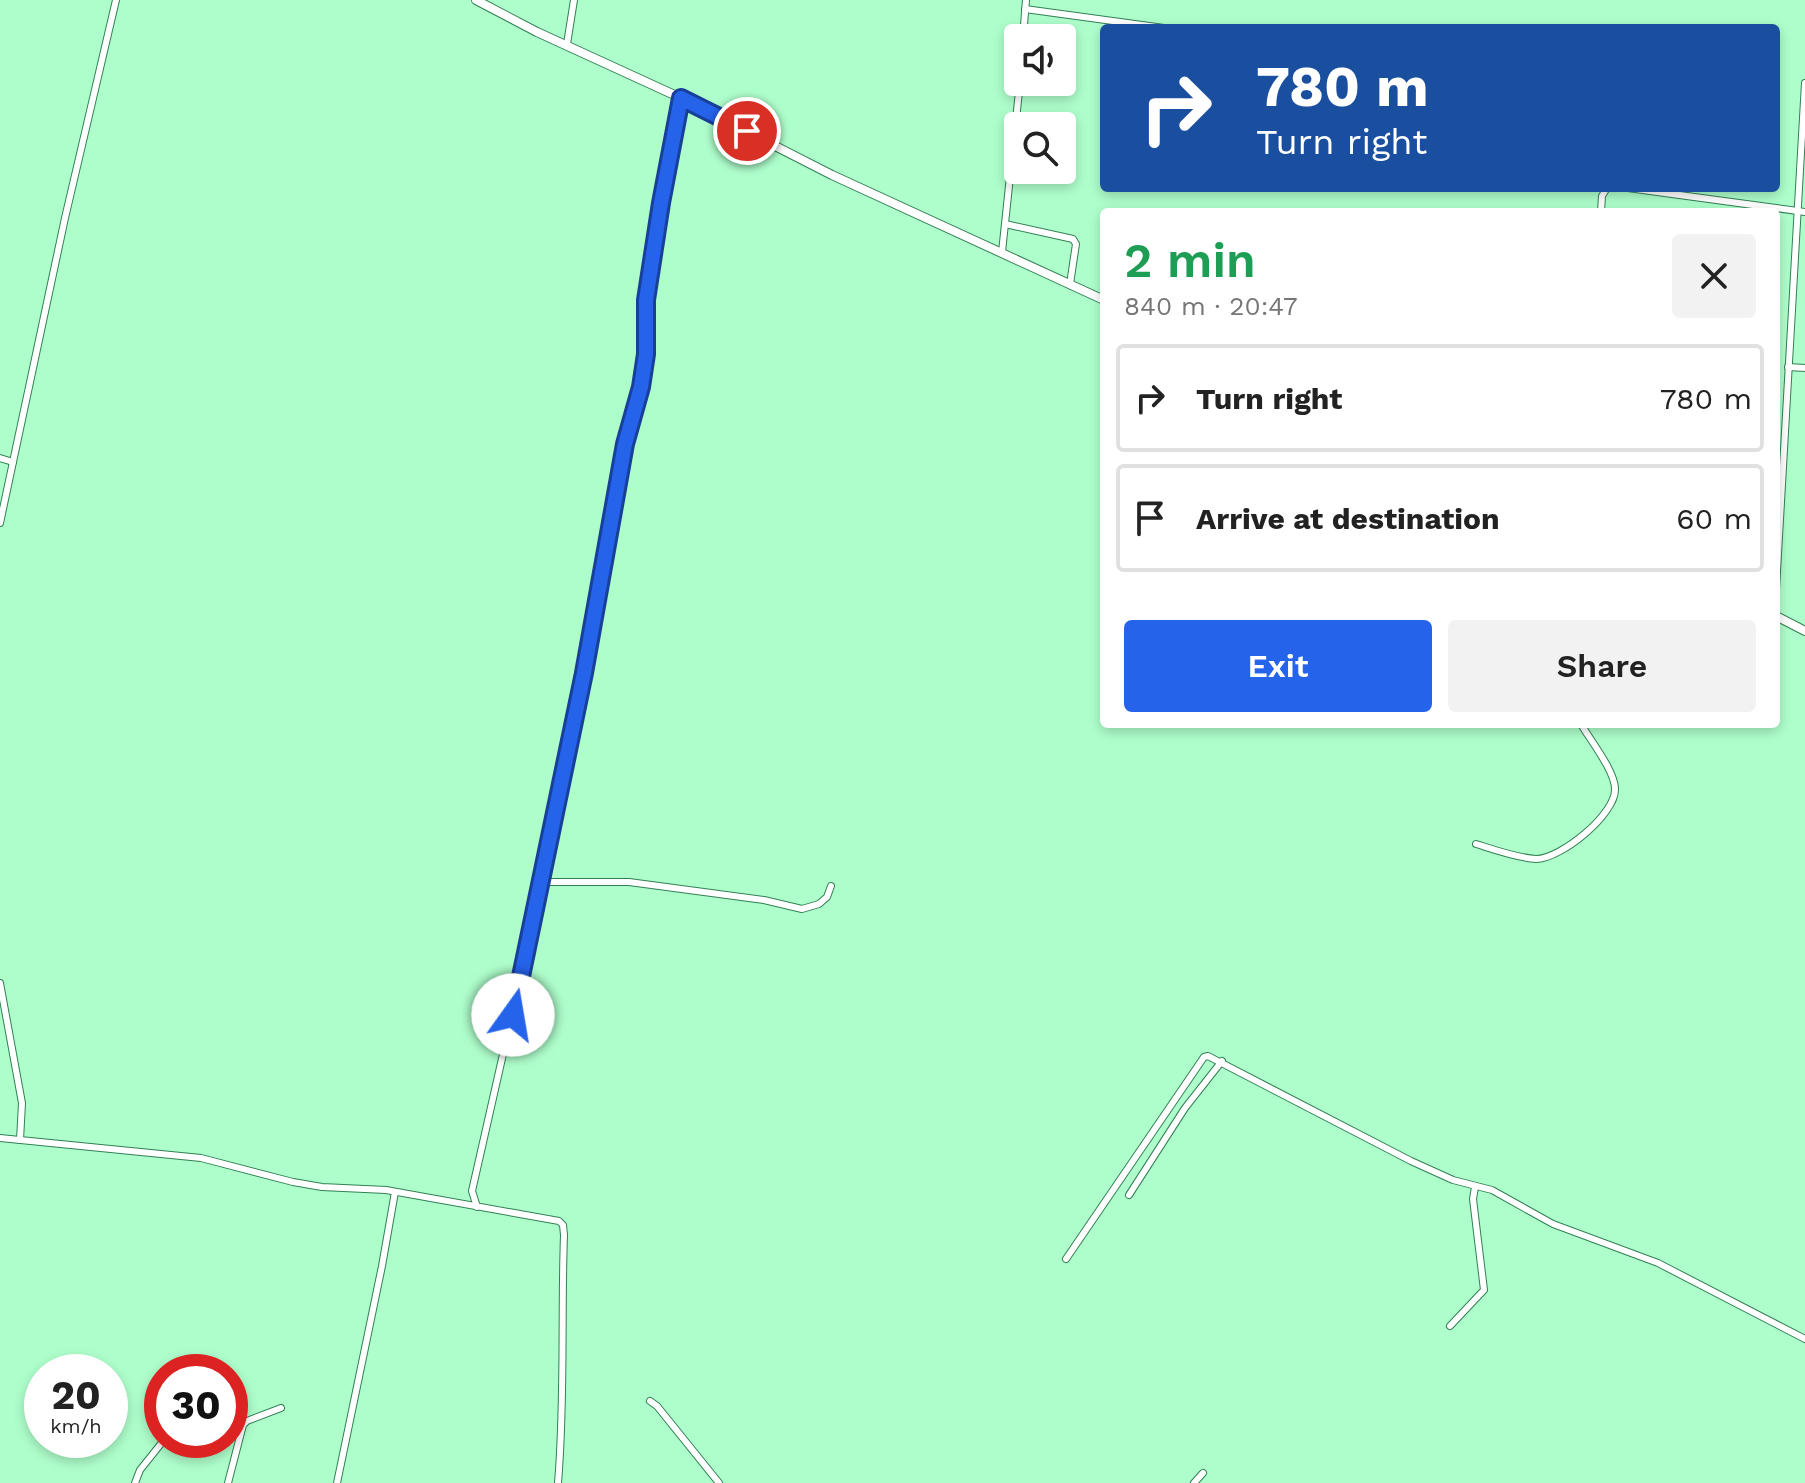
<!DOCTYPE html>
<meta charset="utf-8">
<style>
:root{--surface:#fff;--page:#f2f2f2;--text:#222;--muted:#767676;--line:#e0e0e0;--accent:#2563eb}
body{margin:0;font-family:"Work Sans",sans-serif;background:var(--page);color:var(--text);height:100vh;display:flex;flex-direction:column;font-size:30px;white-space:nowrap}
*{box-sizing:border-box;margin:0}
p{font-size:26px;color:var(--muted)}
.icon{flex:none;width:44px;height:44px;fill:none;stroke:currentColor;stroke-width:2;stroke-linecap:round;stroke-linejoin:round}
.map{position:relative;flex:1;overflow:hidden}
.panel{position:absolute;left:1100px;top:208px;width:680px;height:520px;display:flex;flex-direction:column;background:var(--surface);border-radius:8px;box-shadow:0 4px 12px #0003}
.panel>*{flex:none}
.banner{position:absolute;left:1100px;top:24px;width:680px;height:168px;border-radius:8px;box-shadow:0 4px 12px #0003;background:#1a4fa0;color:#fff;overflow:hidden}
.fabs{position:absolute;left:1004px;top:24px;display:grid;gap:16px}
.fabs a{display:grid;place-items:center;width:72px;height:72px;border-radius:8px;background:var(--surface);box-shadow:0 4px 12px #0003;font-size:40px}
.speed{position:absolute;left:24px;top:1354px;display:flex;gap:16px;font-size:40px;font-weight:700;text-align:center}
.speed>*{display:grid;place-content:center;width:104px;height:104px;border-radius:50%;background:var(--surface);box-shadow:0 4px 12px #0003;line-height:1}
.speed small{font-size:20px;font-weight:400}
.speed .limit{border:12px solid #d22;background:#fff;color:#111}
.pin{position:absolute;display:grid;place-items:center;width:68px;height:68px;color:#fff;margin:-34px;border:4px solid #fff;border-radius:50%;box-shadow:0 2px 8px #0007}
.me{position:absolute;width:88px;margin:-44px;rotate:13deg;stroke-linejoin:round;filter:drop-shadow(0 0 6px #0008)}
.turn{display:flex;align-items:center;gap:28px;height:168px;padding:0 24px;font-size:36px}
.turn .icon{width:104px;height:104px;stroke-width:2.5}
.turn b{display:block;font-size:56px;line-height:68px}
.round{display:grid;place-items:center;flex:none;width:84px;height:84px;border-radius:8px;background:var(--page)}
.head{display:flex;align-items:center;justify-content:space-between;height:136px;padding:0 24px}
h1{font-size:48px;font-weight:600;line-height:60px;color:#1e9e55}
.action{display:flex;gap:16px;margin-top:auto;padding:16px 24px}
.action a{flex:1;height:92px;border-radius:8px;background:var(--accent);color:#fff;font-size:32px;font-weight:600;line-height:92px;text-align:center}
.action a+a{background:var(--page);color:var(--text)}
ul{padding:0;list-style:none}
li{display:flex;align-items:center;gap:24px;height:108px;margin:0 16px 12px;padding:0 8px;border:4px solid var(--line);border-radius:8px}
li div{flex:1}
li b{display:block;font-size:30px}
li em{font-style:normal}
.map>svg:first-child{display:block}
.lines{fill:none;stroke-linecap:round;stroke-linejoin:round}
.minor-casing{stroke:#318055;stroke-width:8}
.tertiary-casing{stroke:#318055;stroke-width:10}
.minor{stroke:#fff;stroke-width:6}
.tertiary{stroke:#fff;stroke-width:8}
.route-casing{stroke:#184099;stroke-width:20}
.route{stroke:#2563eb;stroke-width:14}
</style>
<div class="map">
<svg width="1805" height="1483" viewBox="0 0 1805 1483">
<rect width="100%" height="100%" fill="#aefecb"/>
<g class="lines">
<defs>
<g id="minor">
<polyline points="1025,9 1164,28"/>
<polyline points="1023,38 1026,0"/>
<polyline points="567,44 574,0"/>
<polyline points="1628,188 1805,212"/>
<polyline points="1601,212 1602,196 1607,188"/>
<polyline points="1005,224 1073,239 1076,244 1070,284"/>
<polyline points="1002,252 1020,82"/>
<polyline points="1788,367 1805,368"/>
<polyline points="0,458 13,462"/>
<polyline points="0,523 65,218 116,0"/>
<polyline points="1776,589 1805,83"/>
<path d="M1476,844c19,6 41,14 60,15 25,0 80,-45 79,-70 0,-18 -25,-49 -34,-65"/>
<polyline points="542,882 629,882 764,900 802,909 819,904 827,897 831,886"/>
<polyline points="0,983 22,1103 20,1140"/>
<path d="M0,1138l201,20 92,24 29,5 64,3 173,31 4,4 1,10c-3,83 1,166 -6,248"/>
<polyline points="1129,1195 1185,1108 1222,1061"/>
<polyline points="477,1207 472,1191 542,882 625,444 641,387 646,354 646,300 681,98"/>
<polyline points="1066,1259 1204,1057 1208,1056 1411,1161 1453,1180 1492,1190 1553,1224 1658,1263 1805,1339"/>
<polyline points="1450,1326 1484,1290 1473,1199 1475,1187"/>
<polyline points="650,1401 657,1406 719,1483"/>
<polyline points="135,1483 140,1470 164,1440"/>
<polyline points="228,1483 243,1425 247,1421 281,1408"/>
<polyline points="337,1483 382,1266 395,1192"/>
<polyline points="1194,1483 1203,1473"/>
</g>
<g id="tertiary">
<polyline points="476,0 537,32 681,98 832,175 1104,300"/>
<polyline points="1776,616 1805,631"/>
</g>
</defs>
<!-- minor casing -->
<use href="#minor" class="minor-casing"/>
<!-- tertiary casing -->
<use href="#tertiary" class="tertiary-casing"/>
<!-- minor -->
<use href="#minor" class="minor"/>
<!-- tertiary -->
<use href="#tertiary" class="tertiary"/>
</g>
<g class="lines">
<defs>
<polyline id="route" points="513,1015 584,673 625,444 641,387 646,354 646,300 661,203 681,98 747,131"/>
</defs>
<!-- route casing -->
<use href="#route" class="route-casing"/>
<!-- route -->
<use href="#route" class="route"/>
</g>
</svg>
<div class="fabs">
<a><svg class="icon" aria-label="sound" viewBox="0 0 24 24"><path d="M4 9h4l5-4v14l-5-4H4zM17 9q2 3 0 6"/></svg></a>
<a><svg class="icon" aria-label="search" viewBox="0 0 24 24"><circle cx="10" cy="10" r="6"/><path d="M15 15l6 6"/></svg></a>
</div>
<div class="speed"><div>20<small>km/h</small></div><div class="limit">30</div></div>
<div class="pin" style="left:747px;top:131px;background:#d93025"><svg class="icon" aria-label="arrive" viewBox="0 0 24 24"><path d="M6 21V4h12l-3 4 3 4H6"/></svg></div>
<svg class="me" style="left:513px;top:1015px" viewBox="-20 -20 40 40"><circle r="19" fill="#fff"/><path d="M0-13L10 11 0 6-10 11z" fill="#2563eb"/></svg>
<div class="banner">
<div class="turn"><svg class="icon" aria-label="right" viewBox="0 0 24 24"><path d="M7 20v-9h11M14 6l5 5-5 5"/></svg><div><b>780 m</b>Turn right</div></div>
</div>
<section class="panel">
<div class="head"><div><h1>2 min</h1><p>840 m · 20:47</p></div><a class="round"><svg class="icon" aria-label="close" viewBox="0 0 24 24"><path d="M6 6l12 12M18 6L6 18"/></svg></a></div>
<ul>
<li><svg class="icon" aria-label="right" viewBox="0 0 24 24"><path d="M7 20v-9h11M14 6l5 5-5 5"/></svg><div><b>Turn right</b></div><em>780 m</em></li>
<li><svg class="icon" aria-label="arrive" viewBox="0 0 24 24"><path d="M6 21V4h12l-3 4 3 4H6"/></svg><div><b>Arrive at destination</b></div><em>60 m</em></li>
</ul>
<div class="action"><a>Exit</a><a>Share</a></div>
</section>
</div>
